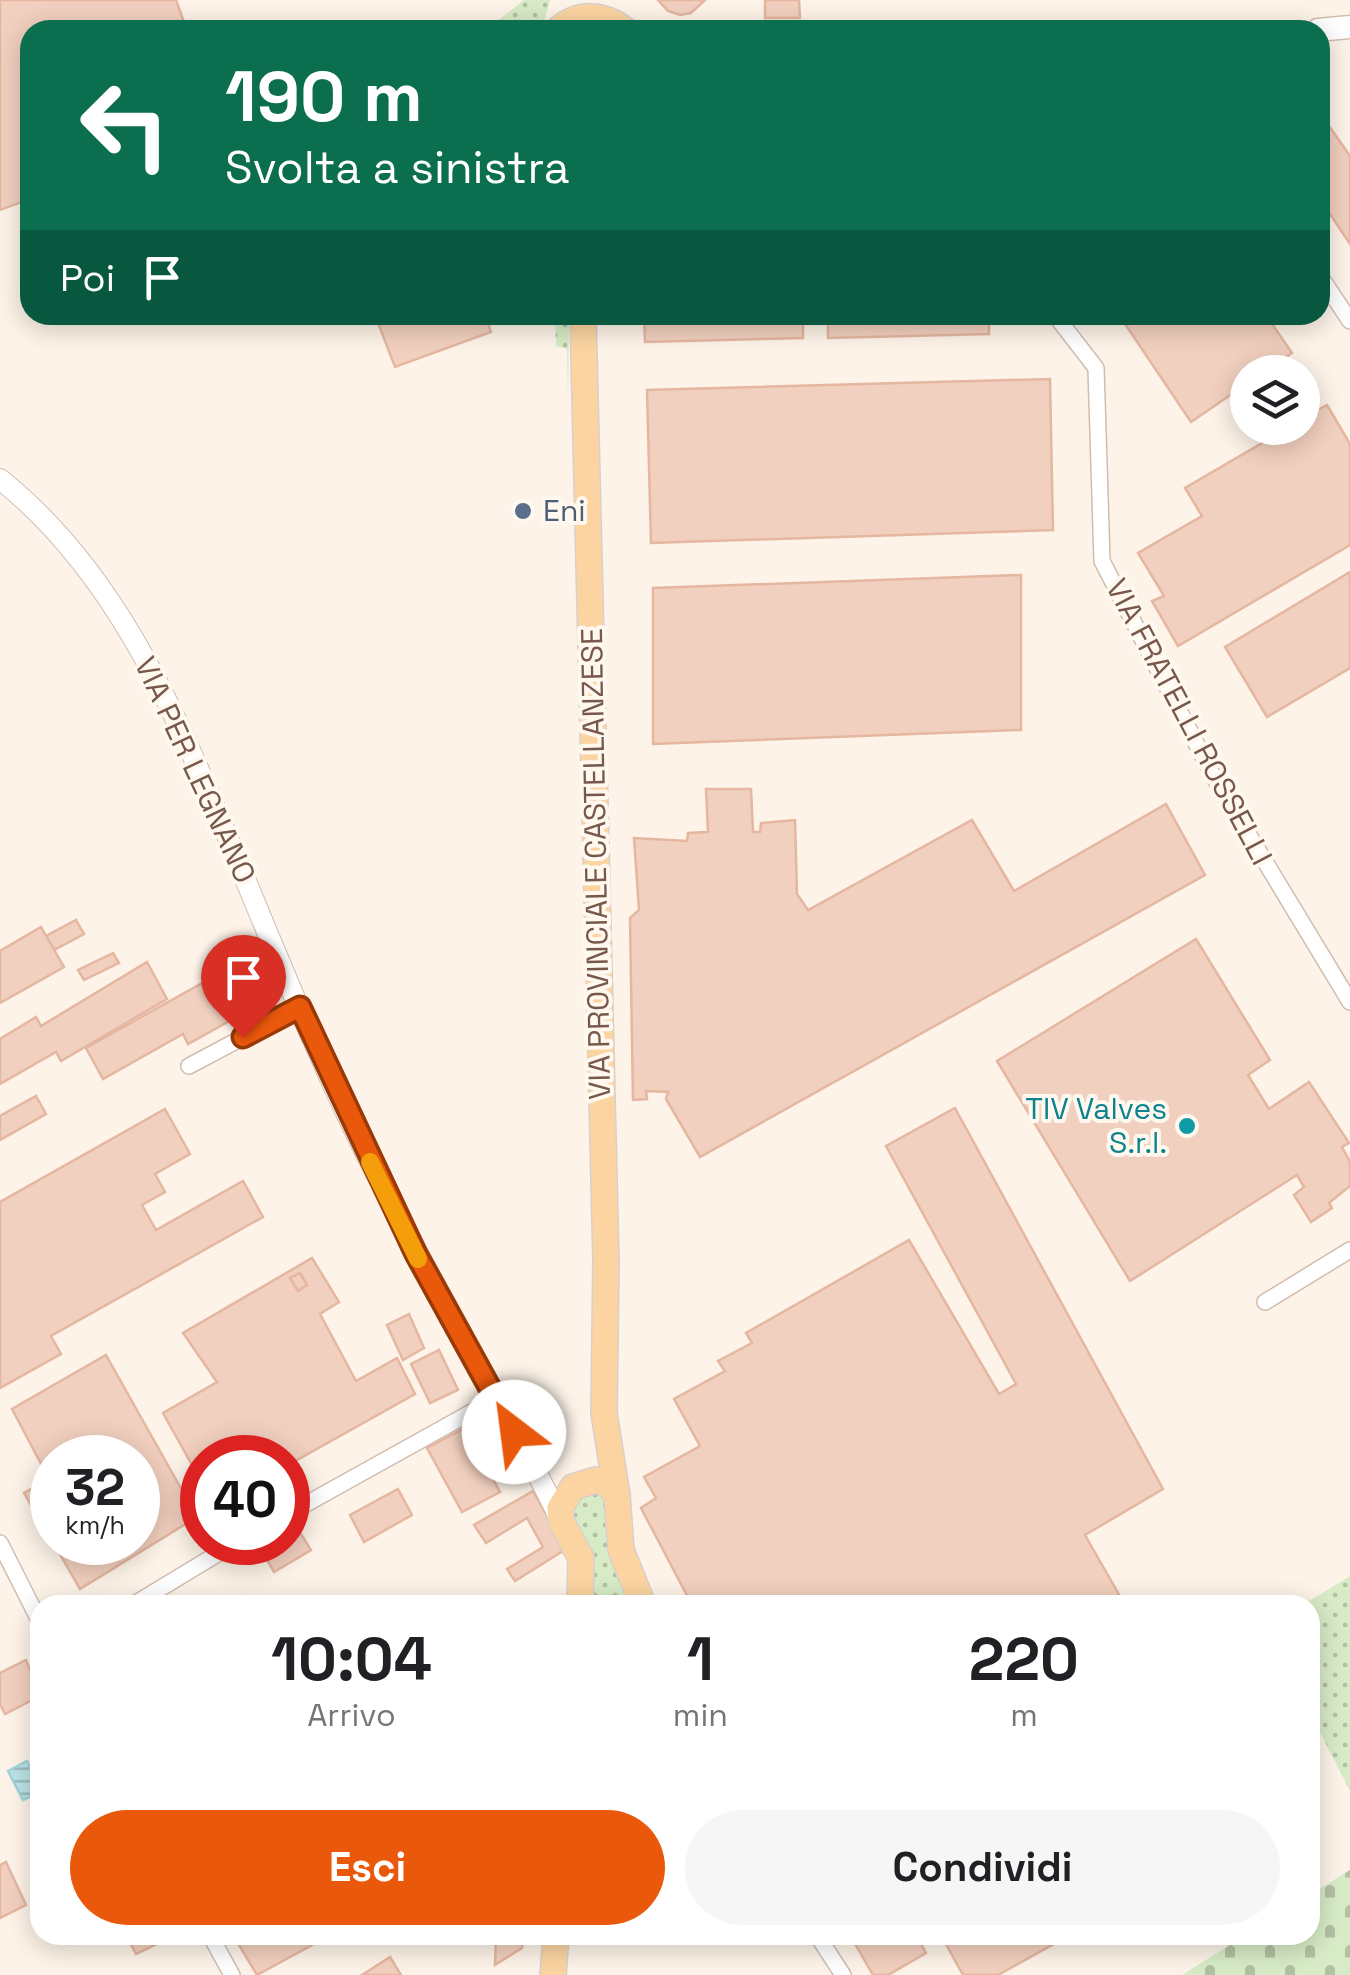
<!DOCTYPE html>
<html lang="it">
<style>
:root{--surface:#fff;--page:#f6f6f6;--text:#202124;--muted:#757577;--accent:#ea580c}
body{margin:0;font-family:"Space Grotesk",sans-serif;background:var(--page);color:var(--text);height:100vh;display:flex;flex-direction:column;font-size:38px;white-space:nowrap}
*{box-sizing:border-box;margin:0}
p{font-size:32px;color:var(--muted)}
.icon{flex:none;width:55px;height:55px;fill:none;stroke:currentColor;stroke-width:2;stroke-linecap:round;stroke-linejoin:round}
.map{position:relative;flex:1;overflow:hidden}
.side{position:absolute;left:30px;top:1595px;width:1290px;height:350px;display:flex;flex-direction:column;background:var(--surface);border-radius:30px;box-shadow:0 5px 25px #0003}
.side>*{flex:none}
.hud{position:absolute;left:20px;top:20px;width:1310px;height:305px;border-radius:30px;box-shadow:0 5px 25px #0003;background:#0b6e4f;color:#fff;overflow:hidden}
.fabs{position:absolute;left:1230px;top:355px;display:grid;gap:20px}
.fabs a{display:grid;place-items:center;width:90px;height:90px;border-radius:50%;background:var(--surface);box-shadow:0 5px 25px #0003;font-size:50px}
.speed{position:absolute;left:30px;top:1435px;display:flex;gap:20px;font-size:50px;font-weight:700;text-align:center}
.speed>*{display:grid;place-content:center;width:130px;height:130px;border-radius:50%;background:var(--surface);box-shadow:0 5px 25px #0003;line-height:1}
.speed small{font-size:25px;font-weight:400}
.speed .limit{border:15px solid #d22;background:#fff;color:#111}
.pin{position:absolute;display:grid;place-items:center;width:85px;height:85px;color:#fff;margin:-102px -42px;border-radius:50% 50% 50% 0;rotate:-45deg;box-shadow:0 0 10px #0007}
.pin .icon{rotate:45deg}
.me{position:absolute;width:110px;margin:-55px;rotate:330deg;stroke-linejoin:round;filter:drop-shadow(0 0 8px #0008)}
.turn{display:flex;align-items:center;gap:35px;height:210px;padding:0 40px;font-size:45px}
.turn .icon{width:130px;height:130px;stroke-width:2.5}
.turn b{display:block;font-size:70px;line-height:85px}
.then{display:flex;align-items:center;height:95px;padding:0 40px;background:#0003;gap:20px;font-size:38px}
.eta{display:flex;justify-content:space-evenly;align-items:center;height:170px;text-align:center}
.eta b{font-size:60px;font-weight:700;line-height:70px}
.action{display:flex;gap:20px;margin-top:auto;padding:20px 40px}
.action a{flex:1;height:115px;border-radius:60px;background:var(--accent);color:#fff;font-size:40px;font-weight:700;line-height:115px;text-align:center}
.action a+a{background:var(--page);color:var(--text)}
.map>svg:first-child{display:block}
.grass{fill:url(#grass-dots)}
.cemetery{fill:url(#cemetery-stones)}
.water{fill:url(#water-rules);stroke:#a2d4d9;stroke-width:2.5}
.building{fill:#f2d0bf;stroke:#e5b6a0;stroke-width:2.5}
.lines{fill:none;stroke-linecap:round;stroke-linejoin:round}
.minor-casing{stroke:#d1bdb0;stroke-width:18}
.tertiary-casing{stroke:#d1bdb0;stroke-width:22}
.secondary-casing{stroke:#d4bcad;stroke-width:25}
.primary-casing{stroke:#d9d0cd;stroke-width:28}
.minor{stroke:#fff;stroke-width:15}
.tertiary{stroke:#fff;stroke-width:20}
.secondary{stroke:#fff;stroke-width:22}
.primary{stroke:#fbd4a1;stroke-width:25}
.route-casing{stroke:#983908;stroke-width:25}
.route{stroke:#ea580c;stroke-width:18}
.slow{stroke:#f59e0b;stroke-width:18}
.service-dot{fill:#5c6f8a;stroke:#fff8ef;stroke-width:4}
.culture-dot{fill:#0f9aa8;stroke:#fff8ef;stroke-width:4}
.labels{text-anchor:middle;stroke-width:8;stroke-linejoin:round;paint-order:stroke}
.service-label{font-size:30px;fill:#4e5e75;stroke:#fff8ef;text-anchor:start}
.street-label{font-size:30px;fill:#77584b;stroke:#fff8ef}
.culture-label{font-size:30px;fill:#0d838f;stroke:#fff8ef;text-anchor:end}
</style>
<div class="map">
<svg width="1350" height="1975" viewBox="0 0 1350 1975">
<defs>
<pattern id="grass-dots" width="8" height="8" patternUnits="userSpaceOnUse" patternTransform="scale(2.5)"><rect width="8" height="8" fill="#d7ebc6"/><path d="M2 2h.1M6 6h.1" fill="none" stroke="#b3c1a3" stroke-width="1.8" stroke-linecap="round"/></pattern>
<pattern id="cemetery-stones" width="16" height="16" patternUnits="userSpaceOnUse" patternTransform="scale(2.5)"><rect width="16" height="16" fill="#d7ebc6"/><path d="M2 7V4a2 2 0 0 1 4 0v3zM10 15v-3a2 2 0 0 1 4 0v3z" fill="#b3c1a3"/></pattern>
<pattern id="water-rules" width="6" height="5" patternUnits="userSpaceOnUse" patternTransform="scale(2.5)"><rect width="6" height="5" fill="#bce3e7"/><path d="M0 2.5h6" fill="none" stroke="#9ebbbd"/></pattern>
</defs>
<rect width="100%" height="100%" fill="#fdf3e8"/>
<!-- grass -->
<g class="grass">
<polygon points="524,0 550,0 542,30 486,30"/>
<polygon points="555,315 569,315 568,400 567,349 556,346"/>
<polygon points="590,1491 605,1494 614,1563 632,1605 589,1605 591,1558 572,1513 577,1500"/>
<polygon points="1350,1576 1350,1791 1310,1713 1310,1605 1303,1605"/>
</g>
<!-- cemetery -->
<polygon class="cemetery" points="1350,1870 1350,1975 1182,1975 1246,1935 1310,1935 1310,1895"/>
<!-- water -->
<polygon class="water" points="27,1761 40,1792 23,1800 8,1771"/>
<!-- building -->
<g class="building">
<polygon points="0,0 176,0 187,30 30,30 30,199 0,210"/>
<polygon points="658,0 705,0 691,13 680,15 668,11"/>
<polygon points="765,0 799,0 800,18 765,18"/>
<polygon points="1320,113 1350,156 1350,244 1320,199"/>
<polygon points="375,315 485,315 491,332 395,367"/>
<polygon points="644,315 803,315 803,338 645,342"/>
<polygon points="828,315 989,315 989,334 828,338"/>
<polygon points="1119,315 1266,315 1292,353 1264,372 1248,372 1248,383 1191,422"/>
<polygon points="1050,379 1053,530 651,543 647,390"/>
<polygon points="1327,405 1350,444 1350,545 1178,646 1152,601 1164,596 1138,553 1202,516 1185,488 1288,428 1302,428 1302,419"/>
<polygon points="1350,572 1350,668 1267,717 1225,647"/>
<polygon points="1021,575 1021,730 653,744 653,588"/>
<polygon points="706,789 751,789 753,832 760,832 761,823 795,820 797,894 808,910 972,820 1014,891 1166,804 1205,875 700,1157 666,1099 668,1092 646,1091 647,1099 633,1100 630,918 639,910 634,838 687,841 688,833 708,832"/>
<polygon points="76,920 84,934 54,950 46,936"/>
<polygon points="41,927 64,967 0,1003 0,951"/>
<polygon points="1196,939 1270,1060 1248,1075 1269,1109 1309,1082 1349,1143 1342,1147 1350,1162 1350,1186 1329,1203 1332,1208 1311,1222 1294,1195 1304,1187 1297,1175 1130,1281 997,1061"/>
<polygon points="231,952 260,1004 188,1044 183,1034 103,1079 86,1048 211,978 204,966"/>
<polygon points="113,953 119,963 84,980 78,970"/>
<polygon points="147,962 167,999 61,1061 56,1052 0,1084 0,1039 36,1017 41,1026"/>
<polygon points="36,1096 46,1114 0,1140 0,1116"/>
<polygon points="955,1108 1163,1489 1085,1535 1125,1605 692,1605 641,1508 656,1498 644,1477 700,1446 674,1399 725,1371 718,1361 752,1343 746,1333 909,1240 999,1394 1016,1384 886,1146"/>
<polygon points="165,1109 190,1154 155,1174 165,1192 142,1205 156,1230 243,1181 263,1217 51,1336 61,1354 0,1388 0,1202"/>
<polygon points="312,1258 339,1302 320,1314 356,1381 397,1358 415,1394 288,1465 288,1458 202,1458 202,1483 163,1413 217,1382 183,1333"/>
<polygon points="300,1273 307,1285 298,1291 290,1278"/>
<polygon points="409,1314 424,1348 403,1360 387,1325"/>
<polygon points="439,1350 458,1390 430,1403 411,1364"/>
<polygon points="106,1355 197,1517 80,1589 53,1542 138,1542 138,1458 52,1458 52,1542 24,1493 49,1479 12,1409"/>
<polygon points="465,1428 500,1492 462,1512 427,1448"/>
<polygon points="398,1489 412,1515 364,1542 350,1515"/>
<polygon points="533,1491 566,1549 515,1581 507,1569 543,1547 527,1518 486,1543 474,1525"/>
<polygon points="296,1526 311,1550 274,1572 260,1548 269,1542 288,1542 288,1531"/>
<polygon points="26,1660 40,1696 5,1714 0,1704 0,1673"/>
<polygon points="6,1862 26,1905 0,1918 0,1865"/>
<polygon points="126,1935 160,1935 163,1941 136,1954"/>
<polygon points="233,1935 306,1935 312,1945 257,1975"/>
<polygon points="496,1935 523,1935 522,1948 495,1965"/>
<polygon points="850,1935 916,1935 926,1953 888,1975 873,1975"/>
<polygon points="941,1935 1070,1935 998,1975 963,1975"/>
<polygon points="390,1957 401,1975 362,1975"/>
</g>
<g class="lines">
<defs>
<g id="minor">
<polyline points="1320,276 1350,321"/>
<polyline points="1055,315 1096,368 1102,561 1212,774 1350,1002"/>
<polyline points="189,1066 300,1007"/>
<polyline points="1265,1302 1350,1250"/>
<polyline points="288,1514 495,1399"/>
<polyline points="0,1543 40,1622"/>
<polyline points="133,1605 237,1542"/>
<polyline points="210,1935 232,1975"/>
<polyline points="817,1935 843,1975"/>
</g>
<path id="tertiary" d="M0,479c111,89 169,219 223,347 41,97 80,197 126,293 65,137 146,266 212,402"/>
<polyline id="secondary" points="1318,30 1350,27"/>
<g id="primary">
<path d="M558,30c20,-18 46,-17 67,0"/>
<polyline points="583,315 606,1261 604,1413 617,1495"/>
<polyline points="580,1605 581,1558 561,1521 560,1508 573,1487 596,1480 607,1483 617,1495 621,1550 643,1605"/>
<polyline points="553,1975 556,1935"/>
</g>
</defs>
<!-- minor casing -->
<use href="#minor" class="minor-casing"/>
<!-- tertiary casing -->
<use href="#tertiary" class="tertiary-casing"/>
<!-- secondary casing -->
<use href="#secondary" class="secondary-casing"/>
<!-- primary casing -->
<use href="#primary" class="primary-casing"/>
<!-- minor -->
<use href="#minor" class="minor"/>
<!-- tertiary -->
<use href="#tertiary" class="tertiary"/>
<!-- secondary -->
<use href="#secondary" class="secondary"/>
<!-- primary -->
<use href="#primary" class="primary"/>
</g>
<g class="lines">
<defs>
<polyline id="route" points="243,1037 300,1007 416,1254 514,1432"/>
</defs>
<!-- route casing -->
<use href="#route" class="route-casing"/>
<!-- route -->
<use href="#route" class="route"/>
<!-- slow -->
<polyline class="slow" points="370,1162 418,1259"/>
</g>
<!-- markers -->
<circle class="service-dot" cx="523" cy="511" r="10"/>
<circle class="culture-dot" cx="1187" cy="1126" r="10"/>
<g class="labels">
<!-- service labels -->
<g class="service-label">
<text x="543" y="521">Eni</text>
</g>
<!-- street labels -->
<g class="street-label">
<text transform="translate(1189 722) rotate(62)" y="10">VIA FRATELLI ROSSELLI</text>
<text transform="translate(195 770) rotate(65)" y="10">VIA PER LEGNANO</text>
<text transform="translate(596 864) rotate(-91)" y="10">VIA PROVINCIALE CASTELLANZESE</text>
</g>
<!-- culture labels -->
<g class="culture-label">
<text x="1167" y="1119">TIV Valves<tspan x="1167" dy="34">S.r.l.</tspan></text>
</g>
</g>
</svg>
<div class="fabs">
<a><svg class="icon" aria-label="layers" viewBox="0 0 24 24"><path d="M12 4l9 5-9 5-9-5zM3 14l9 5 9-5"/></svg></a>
</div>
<div class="speed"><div>32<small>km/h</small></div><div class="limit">40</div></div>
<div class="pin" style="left:243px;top:1037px;background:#d93025"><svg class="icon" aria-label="arrive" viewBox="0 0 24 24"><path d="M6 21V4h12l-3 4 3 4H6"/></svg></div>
<svg class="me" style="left:514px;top:1432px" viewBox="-20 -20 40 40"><circle r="19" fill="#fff"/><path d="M0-13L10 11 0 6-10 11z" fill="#ea580c"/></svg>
<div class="hud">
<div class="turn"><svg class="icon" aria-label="left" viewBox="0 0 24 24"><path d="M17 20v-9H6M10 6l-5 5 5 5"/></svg><div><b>190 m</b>Svolta a sinistra</div></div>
<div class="then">Poi<svg class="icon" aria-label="arrive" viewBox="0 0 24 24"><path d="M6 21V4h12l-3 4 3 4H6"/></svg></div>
</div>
<section class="side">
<div class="eta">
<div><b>10:04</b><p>Arrivo</p></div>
<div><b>1</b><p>min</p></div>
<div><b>220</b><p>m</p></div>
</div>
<div class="action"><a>Esci</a><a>Condividi</a></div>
</section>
</div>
